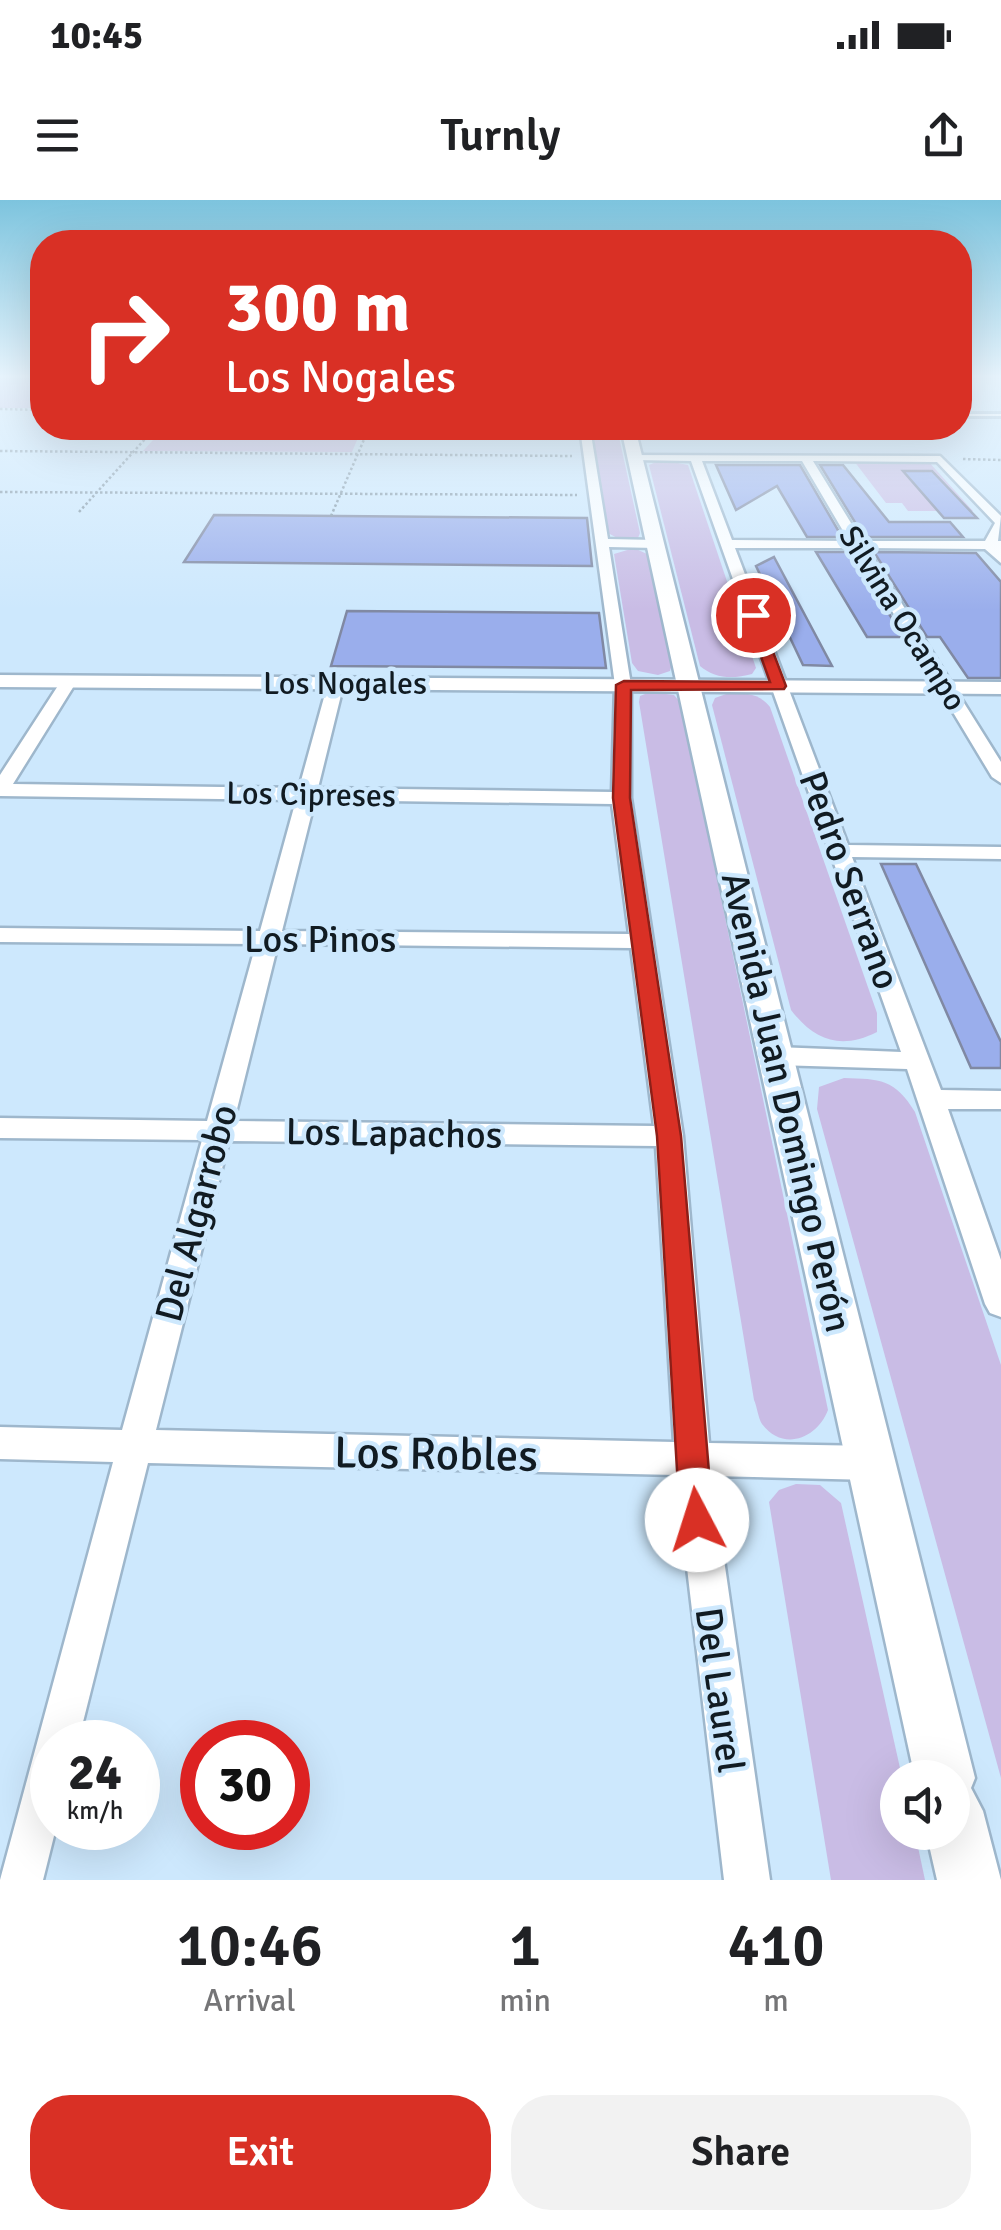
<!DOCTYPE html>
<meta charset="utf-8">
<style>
:root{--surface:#fff;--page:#f2f2f2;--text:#202124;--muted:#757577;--accent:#d93025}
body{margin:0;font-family:Signika,sans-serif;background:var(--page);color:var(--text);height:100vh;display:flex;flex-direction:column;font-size:38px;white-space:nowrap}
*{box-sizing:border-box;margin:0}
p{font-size:32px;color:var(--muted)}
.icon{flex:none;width:55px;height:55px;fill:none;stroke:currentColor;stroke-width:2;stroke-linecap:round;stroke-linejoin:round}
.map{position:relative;height:1680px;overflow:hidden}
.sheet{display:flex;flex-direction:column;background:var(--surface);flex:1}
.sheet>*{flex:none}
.hud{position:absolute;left:30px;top:30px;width:942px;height:210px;border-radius:40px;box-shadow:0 10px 40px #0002;background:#d93025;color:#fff;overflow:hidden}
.tools{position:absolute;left:880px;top:1560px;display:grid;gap:20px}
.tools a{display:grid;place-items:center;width:90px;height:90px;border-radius:50%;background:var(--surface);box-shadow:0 10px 40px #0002;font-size:50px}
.speed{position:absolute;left:30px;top:1520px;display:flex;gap:20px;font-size:50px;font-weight:700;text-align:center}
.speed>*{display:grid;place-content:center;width:130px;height:130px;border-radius:50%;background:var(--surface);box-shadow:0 10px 40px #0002;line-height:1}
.speed small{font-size:25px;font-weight:400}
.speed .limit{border:15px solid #d22;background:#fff;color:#111}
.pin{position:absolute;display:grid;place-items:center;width:85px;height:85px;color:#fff;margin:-42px;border:5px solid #fff;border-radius:50%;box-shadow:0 2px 10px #0007}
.me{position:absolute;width:110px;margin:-55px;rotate:355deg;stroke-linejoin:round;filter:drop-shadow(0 0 8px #0008)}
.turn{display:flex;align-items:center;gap:35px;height:210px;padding:0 30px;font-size:45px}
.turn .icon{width:130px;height:130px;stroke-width:2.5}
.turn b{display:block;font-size:70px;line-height:85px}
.eta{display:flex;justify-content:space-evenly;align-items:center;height:170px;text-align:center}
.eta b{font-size:60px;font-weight:600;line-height:70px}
.action{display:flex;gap:20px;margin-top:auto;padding:20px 30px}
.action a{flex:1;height:115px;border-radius:40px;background:var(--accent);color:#fff;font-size:40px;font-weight:600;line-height:115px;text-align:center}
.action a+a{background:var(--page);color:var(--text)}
.status{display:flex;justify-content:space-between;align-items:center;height:70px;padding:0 50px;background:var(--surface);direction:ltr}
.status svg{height:28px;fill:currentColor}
header{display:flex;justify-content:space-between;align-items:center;height:130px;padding:0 30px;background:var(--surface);font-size:45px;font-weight:600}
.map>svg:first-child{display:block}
.green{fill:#c9bce5}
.building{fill:#9aaeec;stroke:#8089a3;stroke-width:2.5}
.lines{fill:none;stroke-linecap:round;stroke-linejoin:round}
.service-casing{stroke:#9eb7cc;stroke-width:6}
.minor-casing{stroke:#9eb7cc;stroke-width:5}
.tertiary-casing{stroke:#9eb7cc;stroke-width:5}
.secondary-casing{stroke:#9eb7cc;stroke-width:5}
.path{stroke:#7e92a1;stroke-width:2.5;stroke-dasharray:2.5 2.5;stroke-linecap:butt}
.service{fill:#fff;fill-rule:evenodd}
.minor{fill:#fff;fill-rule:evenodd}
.tertiary{fill:#fff;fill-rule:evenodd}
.secondary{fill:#fff;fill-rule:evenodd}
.route{fill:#d93025;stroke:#8d1f18;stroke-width:2.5}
.labels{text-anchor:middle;stroke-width:9;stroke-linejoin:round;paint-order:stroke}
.far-street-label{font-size:32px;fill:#111b22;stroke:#cde8fd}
.street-label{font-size:38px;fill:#111b22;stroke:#cde8fd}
.near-street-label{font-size:45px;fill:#111b22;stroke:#cde8fd}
</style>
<div class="status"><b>10:45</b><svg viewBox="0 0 49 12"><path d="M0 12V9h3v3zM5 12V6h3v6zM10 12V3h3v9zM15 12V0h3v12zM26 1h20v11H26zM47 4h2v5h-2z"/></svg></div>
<header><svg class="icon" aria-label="menu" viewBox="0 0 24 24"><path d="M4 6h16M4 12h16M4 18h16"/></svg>Turnly<svg class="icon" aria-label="share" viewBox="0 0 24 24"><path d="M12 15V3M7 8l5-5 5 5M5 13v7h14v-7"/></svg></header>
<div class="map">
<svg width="1001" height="1680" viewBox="0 0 1001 1680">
<rect width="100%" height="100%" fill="#cde8fd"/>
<!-- green -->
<g class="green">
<rect x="0" y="175" width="42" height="33"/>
<polygon points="164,228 362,228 352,252 143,251"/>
<polygon points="591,228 617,228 640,333 638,338 621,340 608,333"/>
<path d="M661,260l27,5 68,203 -4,6c-19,5 -37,5 -52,-8l-51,-201z"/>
<polygon points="854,261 928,261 973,311 908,311 902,303 886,303"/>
<polygon points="634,348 647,354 672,464 670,471 658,475 638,471 632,463 614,354"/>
<path d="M650,492l24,3 6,7 148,708c-10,27 -44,43 -66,14 -4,-6 -5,-18 -8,-24l-115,-698 1,-6z"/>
<path d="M729,493c16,0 30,0 41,14l107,306v19c-36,18 -62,9 -86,-22l-79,-305 3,-7z"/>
<path d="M844,878c36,1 51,1 71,34l86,253v413l-184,-669 2,-22z"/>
<polygon points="796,1284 820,1285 841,1303 902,1577 898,1578 898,1632 915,1633 925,1680 831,1680 769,1302 779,1290"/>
</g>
<!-- building -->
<g class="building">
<polygon points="716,265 800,265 842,337 807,337 777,286 736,310"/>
<polygon points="820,265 843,265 889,322 950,322 963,337 864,337"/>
<polygon points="903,271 932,271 977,318 944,318"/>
<polygon points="214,315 587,318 592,366 184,362"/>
<polygon points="816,352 852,352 903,437 867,437"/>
<polygon points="874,352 976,353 1001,382 1001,478 968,478 940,437 927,437"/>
<polygon points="774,357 832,466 803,465 756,366"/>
<polygon points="347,411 599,413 606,468 331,466"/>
<polygon points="881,664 916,664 1001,842 1001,868 971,868"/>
</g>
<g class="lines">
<defs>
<rect id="service" x="960" y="214" width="41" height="2"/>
<g id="minor">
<path d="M580,228h10l18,111 48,1 6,4 -6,4 -47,-1 22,138v113l52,338 26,307 162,3 12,5 6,12 -6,12 -12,5 -159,-4 58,404h-46l-48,-405 -528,-12 -70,279h-26v86h4l-13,52h-43l113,-418 -113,-3v-32l122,3 80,-290 -202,-2v-20l207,3 49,-177 -256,-2v-14l260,3 36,-131 -296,-4v-21l63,-97 6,-2 8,5 -64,103 286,4 29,-105 8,-5 8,5 -26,105 294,4 3,-107zM315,600l297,4 17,130 -347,-3zM278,744l353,4 23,178 -420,-5zM229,941l427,5 18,296 -518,-12z"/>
<path d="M630,255l310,1 61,60 -3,25h3v22l-16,-14 -118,-1 134,214v21l-9,-6 -138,-229h-119l113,297 153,2v12l-149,-2 89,233 60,1v18h-53l53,151v57l-11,-4 -5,-9 -78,-235 -130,-4 -13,-9 13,-9 124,5 -210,-591 -57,-1zM702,261h100l47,80 -117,-1zM813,261l124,1 58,61 -10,18h-123z"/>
</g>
<polygon id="tertiary" points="0,475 1001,482 1001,494 0,487"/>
<polygon id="secondary" points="621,228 635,228 975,1578 971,1588 983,1611 1001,1680 937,1680 926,1632 952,1632 952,1578 915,1578"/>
</defs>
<!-- service casing -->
<use href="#service" class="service-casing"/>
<!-- minor casing -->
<use href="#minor" class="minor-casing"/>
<!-- tertiary casing -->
<use href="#tertiary" class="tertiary-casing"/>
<!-- secondary casing -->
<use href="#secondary" class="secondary-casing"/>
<!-- path -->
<g class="path">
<polyline points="0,209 42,210"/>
<polyline points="0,251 572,256"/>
<polyline points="963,259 1001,260"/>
<polyline points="0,292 577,295"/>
<polyline points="79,312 155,228"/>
<polyline points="331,316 369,228"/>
</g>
<!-- service -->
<use href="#service" class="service"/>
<!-- minor -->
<use href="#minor" class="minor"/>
<!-- tertiary -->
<use href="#tertiary" class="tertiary"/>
<!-- secondary -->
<use href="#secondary" class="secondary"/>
</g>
<!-- sky -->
<linearGradient id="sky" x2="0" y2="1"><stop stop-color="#7dc4de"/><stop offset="0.43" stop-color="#e8f5fe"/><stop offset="1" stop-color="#e8f5fe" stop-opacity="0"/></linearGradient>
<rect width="1001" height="410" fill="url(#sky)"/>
<!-- route -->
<polygon class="route" points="753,411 759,415 786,486 784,489 631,490 630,598 681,936 713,1320 709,1332 697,1337 685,1332 680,1320 657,936 613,598 616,485 624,481 770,482 746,415"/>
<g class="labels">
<!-- far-street labels -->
<g class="far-street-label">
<text transform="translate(903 418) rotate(58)" y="11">Silvina Ocampo</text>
<text x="345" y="494">Los Nogales</text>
<text transform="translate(311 594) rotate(1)" y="11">Los Cipreses</text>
</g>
<!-- street labels -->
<g class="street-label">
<text transform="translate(850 680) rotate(70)" y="13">Pedro Serrano</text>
<text x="320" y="752">Los Pinos</text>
<text transform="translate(787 902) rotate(77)" y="13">Avenida Juan Domingo Perón</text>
<text transform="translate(394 933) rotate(1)" y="13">Los Lapachos</text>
<text transform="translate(196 1013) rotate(-75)" y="13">Del Algarrobo</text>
<text transform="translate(720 1490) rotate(82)" y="13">Del Laurel</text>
</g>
<!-- near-street labels -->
<g class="near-street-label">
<text transform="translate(436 1253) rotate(1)" y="16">Los Robles</text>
</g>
</g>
</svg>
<div class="tools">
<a><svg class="icon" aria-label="sound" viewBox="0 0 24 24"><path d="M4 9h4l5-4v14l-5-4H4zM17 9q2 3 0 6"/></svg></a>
</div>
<div class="speed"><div>24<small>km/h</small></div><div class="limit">30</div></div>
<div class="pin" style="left:753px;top:415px;background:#d93025"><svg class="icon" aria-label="arrive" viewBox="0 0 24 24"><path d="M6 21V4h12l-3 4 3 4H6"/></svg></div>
<svg class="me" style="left:697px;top:1320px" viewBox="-20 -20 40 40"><circle r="19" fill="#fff"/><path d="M0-13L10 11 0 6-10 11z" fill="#d93025"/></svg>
<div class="hud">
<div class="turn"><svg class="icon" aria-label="right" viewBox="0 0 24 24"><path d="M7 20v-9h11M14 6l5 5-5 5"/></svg><div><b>300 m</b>Los Nogales</div></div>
</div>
</div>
<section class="sheet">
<div class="eta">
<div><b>10:46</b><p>Arrival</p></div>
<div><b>1</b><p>min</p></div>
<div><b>410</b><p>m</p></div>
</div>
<div class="action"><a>Exit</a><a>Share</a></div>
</section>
